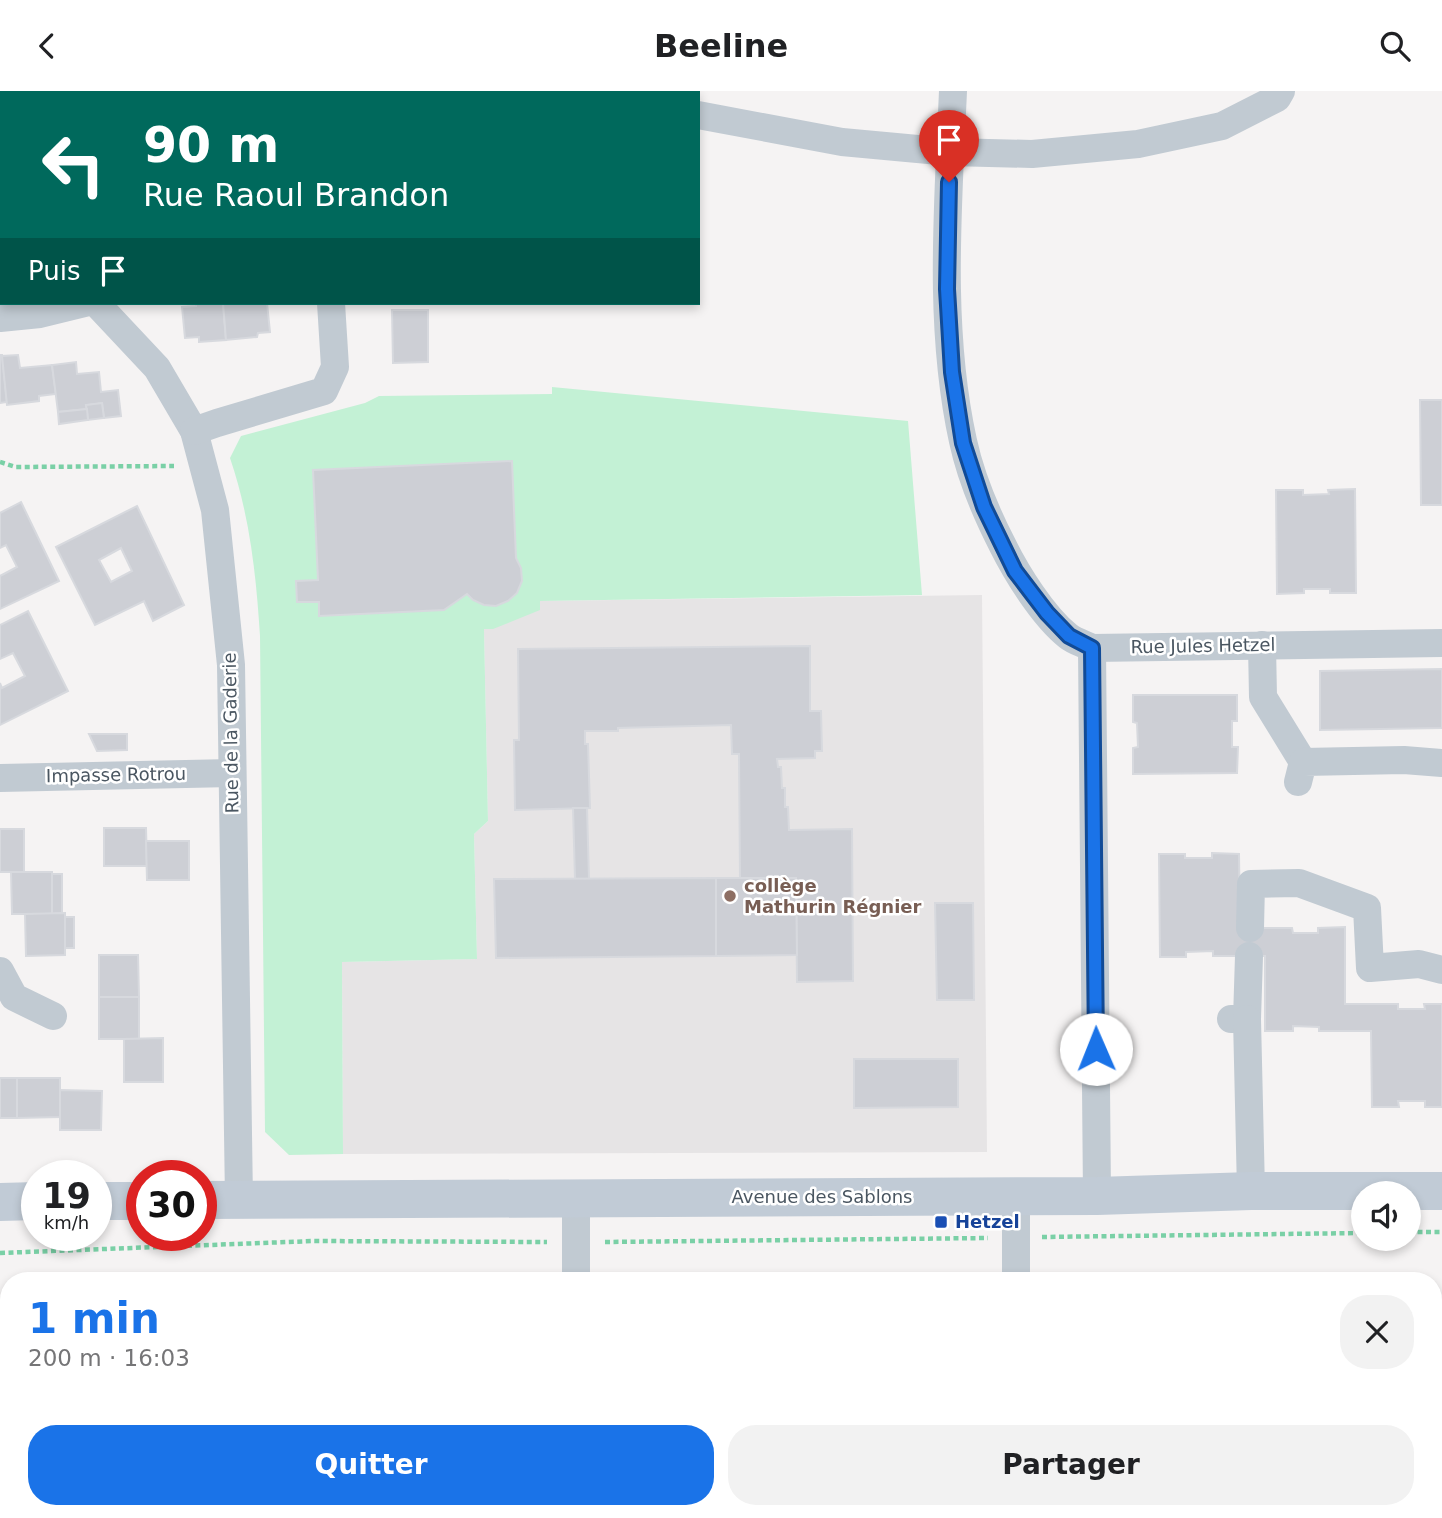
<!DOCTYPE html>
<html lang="fr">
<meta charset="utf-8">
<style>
:root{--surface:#fff;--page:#f2f2f2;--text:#202124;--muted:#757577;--accent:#1a73e8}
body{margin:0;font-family:"DejaVu Sans",sans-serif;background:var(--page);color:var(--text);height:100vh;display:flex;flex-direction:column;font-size:26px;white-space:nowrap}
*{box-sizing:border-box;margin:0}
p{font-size:23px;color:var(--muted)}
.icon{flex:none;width:38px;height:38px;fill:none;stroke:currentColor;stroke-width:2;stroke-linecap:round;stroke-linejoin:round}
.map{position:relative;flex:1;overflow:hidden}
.sheet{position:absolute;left:0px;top:1181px;width:1442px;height:247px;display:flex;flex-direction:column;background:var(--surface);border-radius:28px 28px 0 0;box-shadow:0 4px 10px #0003}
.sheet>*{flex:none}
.banner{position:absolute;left:0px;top:0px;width:700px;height:214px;box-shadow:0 4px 10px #0003;background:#00695c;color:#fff;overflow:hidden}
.buttons{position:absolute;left:1351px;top:1090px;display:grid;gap:14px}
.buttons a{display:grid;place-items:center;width:70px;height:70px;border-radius:50%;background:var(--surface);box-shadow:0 4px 10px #0003;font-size:35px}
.speed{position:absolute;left:21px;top:1069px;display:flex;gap:14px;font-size:35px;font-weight:700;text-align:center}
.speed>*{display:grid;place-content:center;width:91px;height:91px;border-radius:50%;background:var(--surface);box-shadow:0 4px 10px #0003;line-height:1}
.speed small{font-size:18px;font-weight:400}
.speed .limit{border:10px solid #d22;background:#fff;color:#111}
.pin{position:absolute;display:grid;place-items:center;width:60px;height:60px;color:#fff;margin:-72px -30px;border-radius:50% 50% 50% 0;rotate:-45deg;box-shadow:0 0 7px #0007}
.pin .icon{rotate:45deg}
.me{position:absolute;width:77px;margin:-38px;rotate:359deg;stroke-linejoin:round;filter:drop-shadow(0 0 5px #0008)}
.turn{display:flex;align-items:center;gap:24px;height:147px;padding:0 28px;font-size:32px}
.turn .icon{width:91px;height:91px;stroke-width:2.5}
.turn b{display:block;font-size:49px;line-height:60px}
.then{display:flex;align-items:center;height:66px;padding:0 28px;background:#0003;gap:14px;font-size:26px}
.round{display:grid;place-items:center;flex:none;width:74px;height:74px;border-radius:28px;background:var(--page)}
.overview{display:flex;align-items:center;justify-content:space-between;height:119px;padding:0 28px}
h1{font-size:42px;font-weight:700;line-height:52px;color:var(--accent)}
.cta{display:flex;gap:14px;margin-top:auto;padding:14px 28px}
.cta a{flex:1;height:80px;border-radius:28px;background:var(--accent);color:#fff;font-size:28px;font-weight:700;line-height:80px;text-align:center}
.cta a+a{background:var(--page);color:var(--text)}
header{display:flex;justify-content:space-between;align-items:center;height:91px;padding:0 28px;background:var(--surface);font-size:32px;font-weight:700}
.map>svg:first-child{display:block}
.education{fill:#e6e4e5}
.green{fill:#c3f1d5}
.building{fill:#cdcfd5;stroke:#d7d9de;stroke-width:2;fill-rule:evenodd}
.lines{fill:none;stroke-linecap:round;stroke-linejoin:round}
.path{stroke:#7ad0a6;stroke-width:4.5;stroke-dasharray:5 3.5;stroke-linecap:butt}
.street{stroke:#c1cad2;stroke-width:28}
.secondary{stroke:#c1cbd6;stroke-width:38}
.route-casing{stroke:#114b97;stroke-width:18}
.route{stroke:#1a73e8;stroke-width:12}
.education-dot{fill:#8d6e63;stroke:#fff;stroke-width:2.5}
.transit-dot{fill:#1a4fb4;stroke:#fff;stroke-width:2.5}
.labels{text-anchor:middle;stroke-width:5;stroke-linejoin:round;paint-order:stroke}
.street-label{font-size:18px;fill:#4a5661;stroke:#fff}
.education-label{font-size:18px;font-weight:bold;fill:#785e54;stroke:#fff;text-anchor:start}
.transit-label{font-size:18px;font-weight:bold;fill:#164399;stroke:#fff;text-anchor:start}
</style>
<header><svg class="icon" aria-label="back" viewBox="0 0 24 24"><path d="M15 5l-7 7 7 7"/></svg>Beeline<svg class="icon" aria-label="search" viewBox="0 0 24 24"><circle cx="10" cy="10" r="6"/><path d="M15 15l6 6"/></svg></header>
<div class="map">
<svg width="1442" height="1427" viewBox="0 0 1442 1427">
<rect width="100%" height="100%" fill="#f5f3f3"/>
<!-- education -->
<polygon class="education" points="982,504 987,1061 343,1063 342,871 477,868 474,743 488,730 484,538 539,510"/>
<!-- green -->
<path class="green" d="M552,296l356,34 14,174 -382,6v9l-47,19h-9l4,192 -14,13 3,125 -135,3 1,192 -54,1 -24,-23 -5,-496c-4,-62 -10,-119 -30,-178l11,-22 124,-33 14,-7 173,-2z"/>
<!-- building -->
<g class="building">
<polygon points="196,212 223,212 226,249 199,251 199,246 185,247 182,216 196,215"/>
<polygon points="223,212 267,212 270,241 258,242 257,246 226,249"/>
<polygon points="392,219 428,219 428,271 393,272"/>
<polygon points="0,264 2,264 7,311 0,312"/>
<polygon points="18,264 20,277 52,274 56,303 39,305 39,310 7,314 2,265"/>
<polygon points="76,271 77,283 99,281 101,301 118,299 121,325 104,327 102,312 86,314 87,318 58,321 52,274"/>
<polygon points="1420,309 1442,309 1442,414 1421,414"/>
<polygon points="102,312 104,327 88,329 86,314"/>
<polygon points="87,318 88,329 59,333 58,321"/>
<polygon points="512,370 516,467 521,477 522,490 517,502 508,510 496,515 484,514 473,509 467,503 444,519 319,525 319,511 297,511 296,490 318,489 313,379"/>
<polygon points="1355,398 1356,502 1330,502 1330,498 1304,498 1304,502 1277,503 1276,399 1303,399 1303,404 1329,403 1328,399"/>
<polygon points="21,411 59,490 0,518 0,485 17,476 6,454 0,457 0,422"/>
<path d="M137,415l47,99 -31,16 -9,-20 -49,24 -39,-78zM121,457l11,23 -21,11 -12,-22z"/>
<polygon points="28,520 68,600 0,634 0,592 2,597 25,585 13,562 0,568 0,534"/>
<polygon points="810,555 810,620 821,620 822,660 815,660 815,667 777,668 778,676 781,676 782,697 785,697 785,716 788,716 789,739 852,738 853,890 797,891 796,787 740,787 739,663 732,663 731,634 618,637 618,640 585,640 585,653 588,653 590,717 515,719 514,649 519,649 518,558"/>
<polygon points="1442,578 1442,637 1320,639 1320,580"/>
<polygon points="1133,604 1237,604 1237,630 1232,630 1232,656 1238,656 1237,682 1133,683 1133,657 1138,656 1137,632 1133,631"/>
<polygon points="89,643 127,643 127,659 97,660"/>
<polygon points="573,717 587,717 589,788 575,788"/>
<polygon points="104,737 146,737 147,775 104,775"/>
<rect x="0" y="738" width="24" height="43"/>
<polygon points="146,750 189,750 189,789 147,789"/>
<polygon points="1212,762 1239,763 1240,837 1292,837 1293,842 1318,842 1318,837 1345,836 1345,913 1398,913 1398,918 1425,918 1424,913 1442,913 1442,1016 1425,1016 1425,1010 1398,1010 1399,1016 1372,1016 1371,940 1319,940 1319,936 1293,935 1293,940 1265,940 1265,865 1213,865 1213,860 1186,861 1186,866 1160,866 1159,763 1185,763 1185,767 1212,767"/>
<polygon points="11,781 52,781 52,823 12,823"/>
<polygon points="52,783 62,783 62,822 52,823"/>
<polygon points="716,787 716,865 496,867 494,788"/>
<polygon points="716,787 796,787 797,864 716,865"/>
<polygon points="935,812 973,812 974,909 937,909"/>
<polygon points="65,822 65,864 26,865 25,823"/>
<rect x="65" y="826" width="9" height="31"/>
<polygon points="99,864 138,864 139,906 99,906"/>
<rect x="99" y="906" width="40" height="42"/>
<polygon points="163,947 163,991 124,991 124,948"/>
<polygon points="854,968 958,968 958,1016 854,1017"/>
<rect x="0" y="987" width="17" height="40"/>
<polygon points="17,987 60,987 60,1026 17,1027"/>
<polygon points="60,999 102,1000 101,1039 60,1039"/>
<polygon points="1433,1342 1442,1342 1442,1427 1374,1427 1373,1419 1433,1419"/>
<polygon points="345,1419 385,1419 385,1427 346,1427"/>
<polygon points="647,1419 689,1419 689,1422 678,1422 678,1427 648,1427"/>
<rect x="928" y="1419" width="80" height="8"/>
</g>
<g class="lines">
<!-- path -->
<g class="path">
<polyline points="0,371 16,376 174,375"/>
<polyline points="1409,1141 1442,1141"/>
<polyline points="1042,1146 1363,1142"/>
<polyline points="605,1151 988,1147"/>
<polyline points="0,1162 314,1150 547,1151"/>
<polyline points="0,1324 9,1343"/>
<polyline points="45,1419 49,1427"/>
</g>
<!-- street -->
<g class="street">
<polyline points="318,0 319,2"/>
<polyline points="631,0 632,2"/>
<path d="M953,0c-5,116 -15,236 10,350 8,37 23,72 40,105 14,28 40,70 65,90 6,5 16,8 24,12l350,-5"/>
<polyline points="698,24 842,51 950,61 1032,63 1138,53 1222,35 1277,7 1281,0"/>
<polyline points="0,106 2,108"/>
<polyline points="96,212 157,277 194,340 215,419 231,574 239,1109"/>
<polyline points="0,227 40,223 85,212"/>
<polyline points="194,340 217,332 324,300 335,276 331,212"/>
<polyline points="1262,554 1263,606 1303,671"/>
<polyline points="1092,557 1097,1105"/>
<polyline points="0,687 232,682"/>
<polyline points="1298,691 1303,671 1404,669 1442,672"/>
<polyline points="1250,837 1251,793 1299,792 1367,817 1370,877 1419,873 1442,879"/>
<polyline points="0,880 14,906 53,925"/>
<polyline points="1231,928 1247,928 1249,865"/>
<polyline points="1247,928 1251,1100"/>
<polyline points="576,1107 576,1190"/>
<polyline points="1016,1190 1016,1105"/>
<polyline points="309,1419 309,1427"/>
<polyline points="576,1419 576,1427"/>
<polyline points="882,1419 882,1427"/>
<polyline points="1123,1419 1130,1427"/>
<polyline points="1288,1427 1291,1419"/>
</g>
<!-- secondary -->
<g class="secondary">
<polyline points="201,1109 1097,1105 1251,1100 1442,1100"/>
<polyline points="96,1110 142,1110"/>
<polyline points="0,1111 37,1110"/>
</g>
</g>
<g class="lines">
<defs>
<polyline id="route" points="949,91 947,198 952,281 963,352 984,416 1015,480 1047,522 1069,545 1092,557 1096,958"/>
</defs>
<!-- route casing -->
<use href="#route" class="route-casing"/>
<!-- route -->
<use href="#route" class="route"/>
</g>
<!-- markers -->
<circle class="education-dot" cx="730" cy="805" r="7"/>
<rect class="transit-dot" x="934" y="1124" width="14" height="14" rx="3.5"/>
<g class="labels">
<!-- street labels -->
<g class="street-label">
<text transform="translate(1203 555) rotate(-1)" y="6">Rue Jules Hetzel</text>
<text transform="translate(231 642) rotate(-91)" y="6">Rue de la Gaderie</text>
<text transform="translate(116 684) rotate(-1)" y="6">Impasse Rotrou</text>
<text x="822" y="1112">Avenue des Sablons</text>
</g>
<!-- education labels -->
<g class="education-label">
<text x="744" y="801">collège<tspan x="744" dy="21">Mathurin Régnier</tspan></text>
</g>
<!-- transit labels -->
<g class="transit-label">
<text x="955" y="1137">Hetzel</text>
</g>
</g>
</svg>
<div class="buttons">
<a><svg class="icon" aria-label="sound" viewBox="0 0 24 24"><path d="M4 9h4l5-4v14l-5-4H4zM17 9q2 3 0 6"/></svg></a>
</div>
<div class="speed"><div>19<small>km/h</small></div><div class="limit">30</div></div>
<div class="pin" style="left:949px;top:91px;background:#d93025"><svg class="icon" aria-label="arrive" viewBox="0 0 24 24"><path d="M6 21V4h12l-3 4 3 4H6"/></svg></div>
<svg class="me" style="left:1096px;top:958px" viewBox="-20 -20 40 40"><circle r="19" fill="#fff"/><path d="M0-13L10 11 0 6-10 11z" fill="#1a73e8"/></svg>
<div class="banner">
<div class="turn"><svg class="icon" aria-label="left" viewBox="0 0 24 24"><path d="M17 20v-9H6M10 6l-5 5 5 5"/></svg><div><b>90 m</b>Rue Raoul Brandon</div></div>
<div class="then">Puis<svg class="icon" aria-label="arrive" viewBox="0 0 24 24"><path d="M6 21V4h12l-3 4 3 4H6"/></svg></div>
</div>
<section class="sheet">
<div class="overview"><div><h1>1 min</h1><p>200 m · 16:03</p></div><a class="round"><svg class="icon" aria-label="close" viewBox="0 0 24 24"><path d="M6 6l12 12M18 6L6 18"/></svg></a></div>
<div class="cta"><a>Quitter</a><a>Partager</a></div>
</section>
</div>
